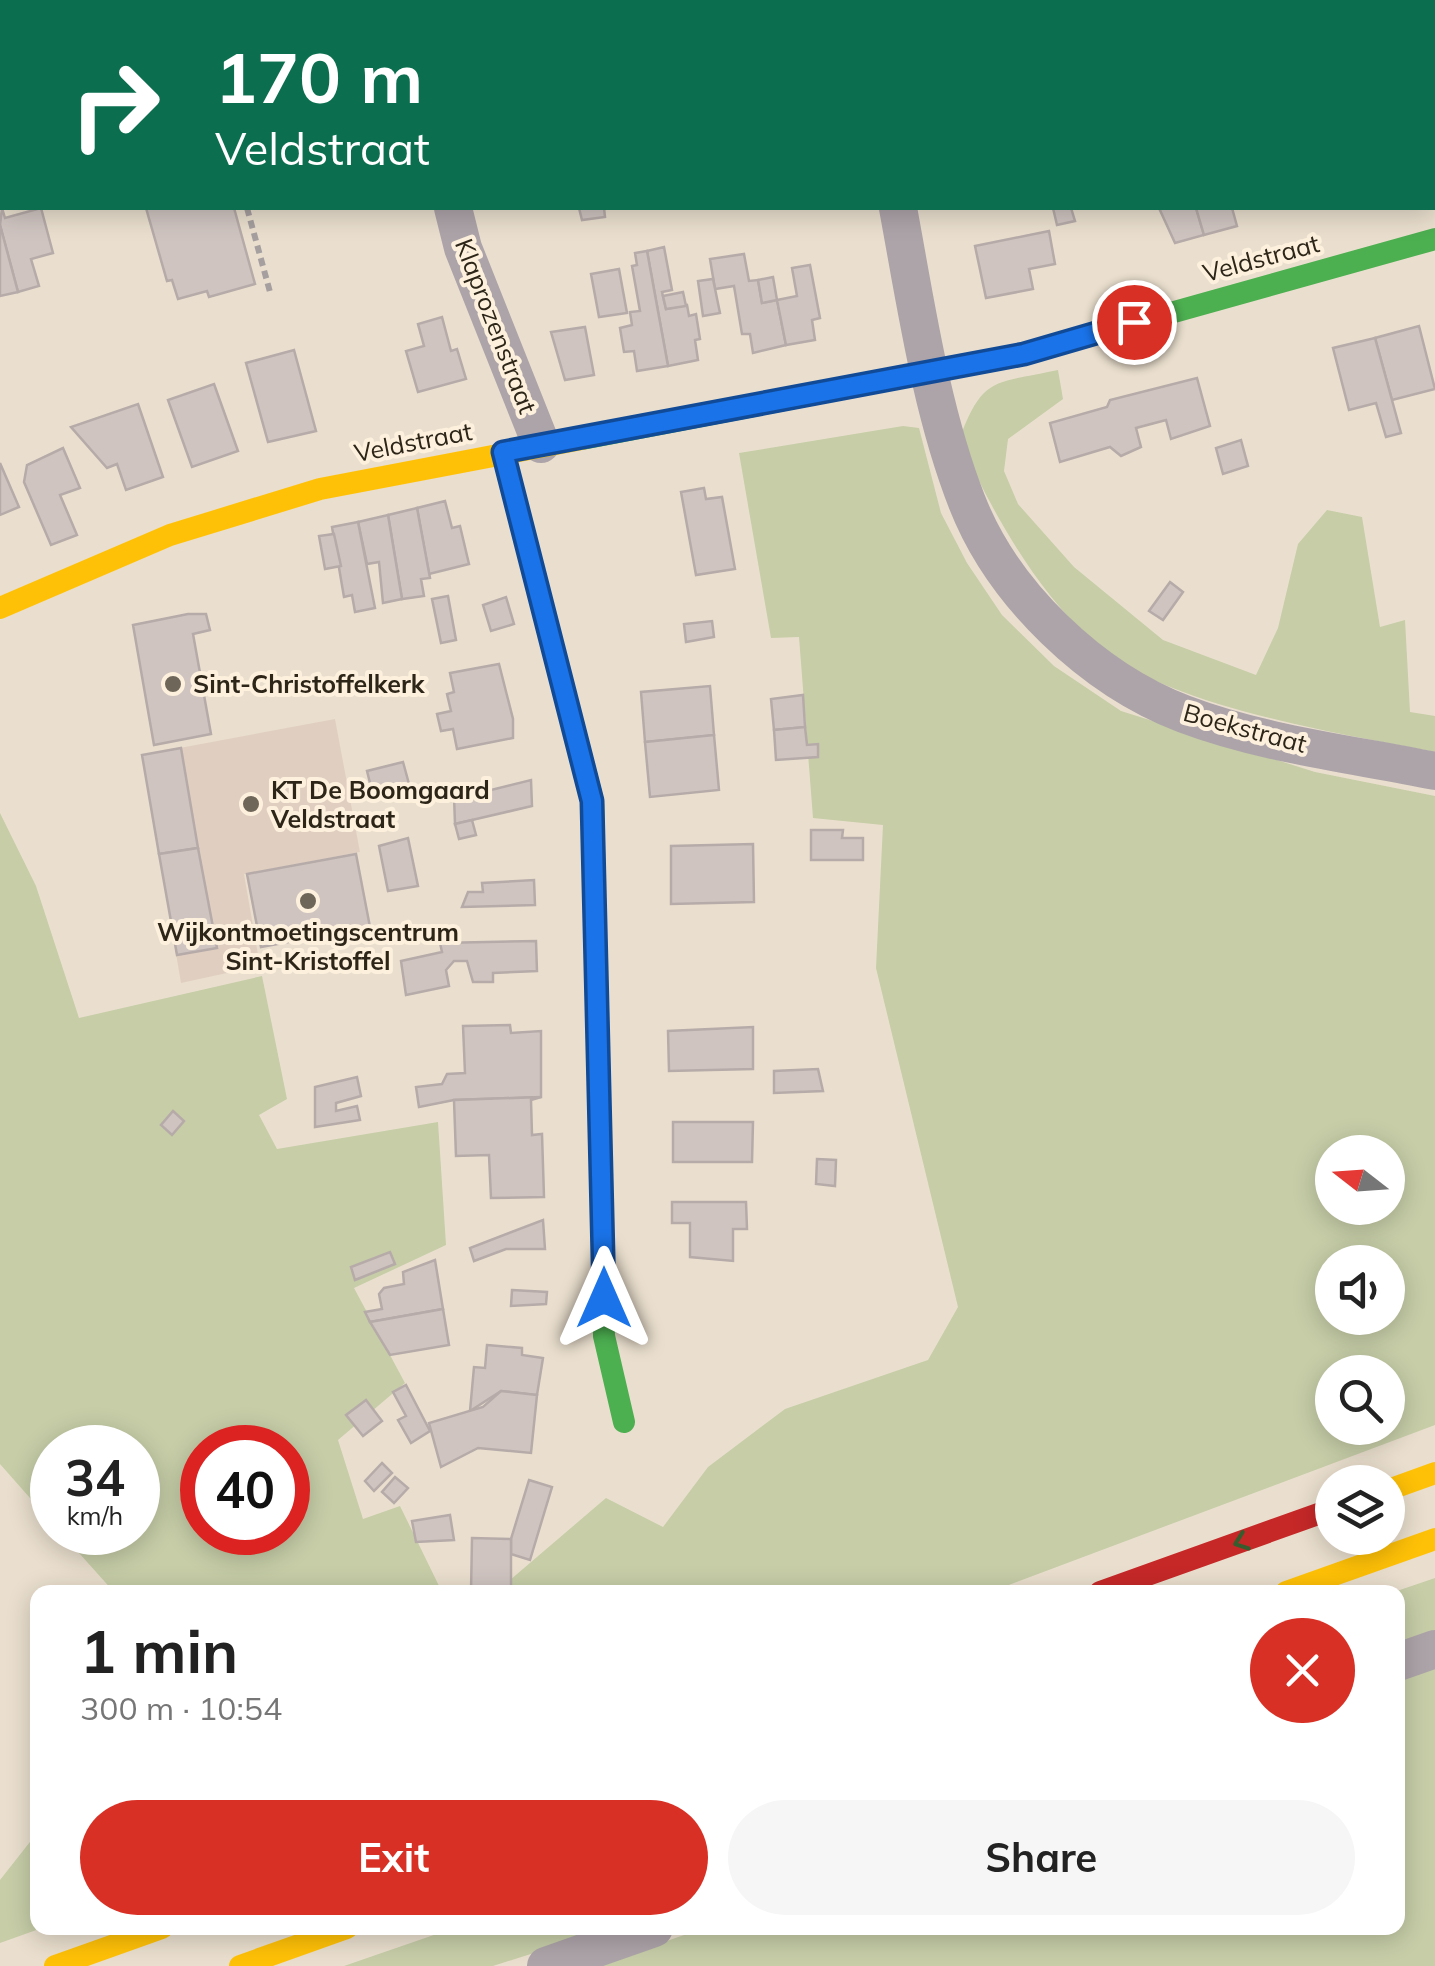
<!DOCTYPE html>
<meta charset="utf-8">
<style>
:root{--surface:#fff;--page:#f6f6f6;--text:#222;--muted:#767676;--accent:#d93025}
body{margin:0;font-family:Mulish,sans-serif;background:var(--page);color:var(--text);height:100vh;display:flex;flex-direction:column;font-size:38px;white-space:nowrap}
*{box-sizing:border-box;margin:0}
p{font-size:32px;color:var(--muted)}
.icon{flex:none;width:55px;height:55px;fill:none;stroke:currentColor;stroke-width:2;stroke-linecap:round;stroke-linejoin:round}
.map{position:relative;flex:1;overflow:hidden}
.details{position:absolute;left:30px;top:1585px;width:1375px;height:350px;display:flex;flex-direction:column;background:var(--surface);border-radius:20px;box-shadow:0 5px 25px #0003}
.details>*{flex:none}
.hud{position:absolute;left:0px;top:0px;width:1435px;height:210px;box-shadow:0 5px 25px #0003;background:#0b6e4f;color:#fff;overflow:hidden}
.needle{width:65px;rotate:287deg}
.tools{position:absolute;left:1315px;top:1135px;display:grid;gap:20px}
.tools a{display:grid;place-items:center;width:90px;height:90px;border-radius:50%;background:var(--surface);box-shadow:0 5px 25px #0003;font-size:50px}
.speed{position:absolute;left:30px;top:1425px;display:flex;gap:20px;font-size:50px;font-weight:700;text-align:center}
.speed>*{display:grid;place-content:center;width:130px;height:130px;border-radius:50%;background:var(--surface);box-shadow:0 5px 25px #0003;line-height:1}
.speed small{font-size:25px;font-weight:400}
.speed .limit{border:15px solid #d22;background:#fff;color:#111}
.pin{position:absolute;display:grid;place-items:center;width:85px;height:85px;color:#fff;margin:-42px;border:5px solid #fff;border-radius:50%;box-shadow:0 2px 10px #0007}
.me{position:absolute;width:110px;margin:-55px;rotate:0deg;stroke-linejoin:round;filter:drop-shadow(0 0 8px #0008)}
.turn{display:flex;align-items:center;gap:35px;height:210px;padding:0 50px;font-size:45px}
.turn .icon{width:130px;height:130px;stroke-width:2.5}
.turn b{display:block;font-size:70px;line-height:85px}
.round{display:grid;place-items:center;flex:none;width:105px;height:105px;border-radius:52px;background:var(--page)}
.head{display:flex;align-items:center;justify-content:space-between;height:170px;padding:0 50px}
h1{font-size:60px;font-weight:700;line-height:75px}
.primary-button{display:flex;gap:20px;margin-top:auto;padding:20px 50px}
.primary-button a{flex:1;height:115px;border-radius:60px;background:var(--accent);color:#fff;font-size:40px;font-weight:700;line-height:115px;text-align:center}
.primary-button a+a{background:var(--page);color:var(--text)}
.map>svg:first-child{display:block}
.education{fill:#e0cfc1}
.green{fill:#c6cda7;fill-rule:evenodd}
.building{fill:#cfc4c0;stroke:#b6aba8;stroke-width:2.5}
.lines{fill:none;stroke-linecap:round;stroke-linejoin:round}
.path{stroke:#a69fa0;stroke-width:6;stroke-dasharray:8 5;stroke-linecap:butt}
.street{stroke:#ada4a9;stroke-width:38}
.fast{stroke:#4caf50;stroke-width:22}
.slow{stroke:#ffc107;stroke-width:22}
.jam{stroke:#c62828;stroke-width:22}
.oneway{stroke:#395c2e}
.route-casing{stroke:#114b97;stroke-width:25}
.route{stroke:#1a73e8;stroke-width:18}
.poi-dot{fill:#6e6658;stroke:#fdf1dd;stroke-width:4}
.labels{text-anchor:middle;stroke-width:8;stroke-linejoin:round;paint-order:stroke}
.street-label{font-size:25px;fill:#2c2518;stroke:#fdf1dd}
.poi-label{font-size:25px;font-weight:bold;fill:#2c2518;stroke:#fdf1dd;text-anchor:start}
</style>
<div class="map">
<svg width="1435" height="1966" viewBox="0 0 1435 1966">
<rect width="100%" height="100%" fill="#eadfce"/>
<!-- education -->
<polygon class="education" points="335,719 360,852 244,874 260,966 181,983 142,755"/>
<!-- green -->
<g class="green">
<path d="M1058,370l5,29 -55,40 -4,32 14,33 56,63 89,73 93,35 22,-47 20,-84 29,-34 35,7 18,110 25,-7 5,92 25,4v36c-92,-18 -273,-46 -341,-109 -62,-58 -99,-127 -135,-203 24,-65 35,-56 99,-70z"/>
<path d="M903,426l16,2 22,85 26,50 35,52 52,51 67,45 194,61 120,24v629l-445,167h-494l110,-94 57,29 45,-60 77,-58 143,-49 30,-53 -82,-339 7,-143 -70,-7 -14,-181 -28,1 -32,-185zM1332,1152h56v56h-56zM1332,1262h56v56h-56zM1332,1372h56v56h-56z"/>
<path d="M0,813l36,73 43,132 183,-42 25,123 -28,16 18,34 161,-27 8,123 -92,43 51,95 -67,57 25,79 37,-13 42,86h-328l-53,-59 77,-1v-84h-86v75l-52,-59zM202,1448h86v84h-86z"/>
<polygon points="1435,1578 1435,1637 1398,1650 1394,1592"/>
<polygon points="1435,1665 1435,1966 595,1966 704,1928 1398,1928 1398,1678"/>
<polygon points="37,1833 38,1928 42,1928 0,1943 0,1880"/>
<polygon points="454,1928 612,1928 493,1966 344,1966"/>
</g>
<!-- building -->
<g class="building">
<polygon points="203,0 360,0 360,2 194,2"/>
<polygon points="2,208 5,218 41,208 53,253 31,259 39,286 18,292 0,225"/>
<polygon points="146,208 234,208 255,284 209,297 207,291 178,299 172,280 167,281"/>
<polygon points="579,208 604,208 605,217 582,220"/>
<polygon points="1053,208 1071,208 1075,221 1057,225"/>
<polygon points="1159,208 1196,208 1204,235 1175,243"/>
<polygon points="1196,208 1232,208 1237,226 1204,235"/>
<polygon points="0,225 18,292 0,296"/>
<polygon points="1049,231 1055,264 1029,269 1033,289 986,298 975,246"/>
<polygon points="664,247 672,290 662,292 666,309 687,305 689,316 696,314 700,339 695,340 698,360 668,366 647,251"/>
<polygon points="647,251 668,366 637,371 634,351 624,352 620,328 632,325 630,312 640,311 632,266 637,265 635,253"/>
<polygon points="744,254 749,281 758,280 762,303 777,300 786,345 753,353 750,334 742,334 734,286 715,289 710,259"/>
<polygon points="810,265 820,318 812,320 815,340 786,345 777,300 797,296 792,268"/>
<polygon points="619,269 627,313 599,317 591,274"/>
<polygon points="773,277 777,300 762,303 758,280"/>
<polygon points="713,279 720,313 703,316 698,281"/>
<polygon points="683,292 686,306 666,309 663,296"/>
<polygon points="442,317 451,351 457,349 466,379 418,392 406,351 424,346 418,324"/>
<polygon points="1419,326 1435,389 1392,400 1375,338"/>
<polygon points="585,327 594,375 565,380 551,332"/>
<polygon points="1375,338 1401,433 1386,437 1376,403 1349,410 1333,348"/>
<polygon points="294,350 316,431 268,442 246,363"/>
<polygon points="1197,378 1210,426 1171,439 1166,420 1136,428 1141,447 1121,456 1110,447 1060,462 1050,423 1107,407 1110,400"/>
<polygon points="214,384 238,451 192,467 168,400"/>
<polygon points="138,404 163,477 126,490 117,464 107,468 71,427"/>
<polygon points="1241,440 1248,466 1223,474 1216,448"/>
<polygon points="63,448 80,488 60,495 77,535 51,545 24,482 27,465"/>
<polygon points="0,463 19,507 0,515"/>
<polygon points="704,488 706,499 722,497 735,569 696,575 681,492"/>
<polygon points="445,501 452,528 460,526 469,564 429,574 417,508"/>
<polygon points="417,508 430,578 421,579 424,596 402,599 388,515"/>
<polygon points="388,515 402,599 383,603 379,562 367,564 358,522"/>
<polygon points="358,522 375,608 355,612 352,595 344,597 332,527"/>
<polygon points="334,534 341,566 325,569 319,536"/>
<polygon points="1170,582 1183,592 1163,620 1149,611"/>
<polygon points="448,596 456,640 441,643 432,599"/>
<polygon points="506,597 514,624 491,631 483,605"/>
<polygon points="188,614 206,614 210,630 193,634 211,734 154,745 133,625"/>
<polygon points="712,621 714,637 686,642 684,624"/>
<polygon points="499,664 513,719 513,738 457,749 453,729 441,731 437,714 451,711 447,694 454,692 450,673"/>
<polygon points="710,686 714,735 645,742 641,692"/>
<polygon points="803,695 805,727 774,730 771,699"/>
<polygon points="805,727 807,745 818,744 818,757 776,760 774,730"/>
<polygon points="714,735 719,790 650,797 645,742"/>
<polygon points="181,748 198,848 159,854 142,755"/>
<polygon points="403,762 409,784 373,795 367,771"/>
<polygon points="531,780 532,806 455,824 454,796 466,795 466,789 491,790"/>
<polygon points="472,820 476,835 459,839 455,824"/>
<polygon points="811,830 843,830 842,838 863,838 863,860 811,860"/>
<polygon points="408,838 418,886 388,891 379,846"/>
<polygon points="753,844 754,902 671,904 671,846"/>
<polygon points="198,848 217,948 177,955 159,854"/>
<polygon points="356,854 370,927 261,947 247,874"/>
<polygon points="534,880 535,905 462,907 468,892 483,892 482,883"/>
<polygon points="536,941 537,971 493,973 493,982 473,982 467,961 454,961 446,970 449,986 406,995 401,961 442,952 440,943"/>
<polygon points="510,1025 511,1033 541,1031 541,1097 454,1100 419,1107 416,1087 442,1084 447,1074 465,1073 463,1026"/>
<polygon points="753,1027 753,1069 669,1071 668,1031"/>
<polygon points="818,1069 823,1091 774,1093 774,1071"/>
<polygon points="357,1077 361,1096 336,1103 336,1111 357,1106 360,1120 315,1127 315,1087"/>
<polygon points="541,1097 531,1100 532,1135 542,1134 544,1197 491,1198 489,1155 456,1156 454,1100"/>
<polygon points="173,1111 184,1121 172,1135 161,1125"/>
<polygon points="673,1122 753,1122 752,1162 673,1162"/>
<polygon points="817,1159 836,1160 835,1186 816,1184"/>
<polygon points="672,1202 746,1202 747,1229 733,1229 733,1261 690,1257 690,1223 672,1223"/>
<polygon points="543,1220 545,1249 506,1249 474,1261 470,1248"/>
<polygon points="390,1252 395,1264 355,1280 351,1267"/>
<polygon points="435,1260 443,1309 370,1322 365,1312 382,1309 379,1294 384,1288 404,1284 403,1272"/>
<polygon points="512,1290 547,1292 546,1304 511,1306"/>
<polygon points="443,1309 449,1345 390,1355 370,1322"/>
<polygon points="487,1345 522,1348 522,1355 543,1358 537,1395 501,1391 470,1411 474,1367 485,1368"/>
<polygon points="406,1385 430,1431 411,1443 398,1420 406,1416 393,1392"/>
<polygon points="501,1391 537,1395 531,1453 478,1448 441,1467 429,1423 483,1407"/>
<polygon points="366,1400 382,1421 363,1436 346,1415"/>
<polygon points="382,1463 392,1473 374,1491 365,1481"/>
<polygon points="395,1477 408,1488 394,1503 382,1492"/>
<polygon points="529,1480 552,1487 530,1560 511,1554 511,1539"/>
<polygon points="450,1515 454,1540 416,1542 412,1521"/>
<polygon points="472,1538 511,1539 511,1592 471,1592"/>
</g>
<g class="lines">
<!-- path -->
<polyline class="path" points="247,208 270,292"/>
<!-- street -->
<g class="street">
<polyline points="859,0 859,2"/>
<polyline points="0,161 2,160"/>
<polyline points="453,208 463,248 541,444"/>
<path d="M898,208c18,97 33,202 69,294 36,92 125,177 217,212 79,30 168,40 251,57"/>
<polyline points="1398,1662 1435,1649"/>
<polyline points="546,1966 654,1928"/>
</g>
<!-- fast -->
<g class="fast">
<polyline points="582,439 1024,354 1435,239"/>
<polyline points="503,452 593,801 604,1336 624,1422"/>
</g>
<!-- slow -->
<g class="slow">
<polyline points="0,608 170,535 320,489 582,439"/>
<polyline points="1388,1490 1435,1473"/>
<polyline points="1286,1592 1435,1539"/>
<polyline points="55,1966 162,1928"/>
<polyline points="240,1966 347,1928"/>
</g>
<!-- jam -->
<polyline class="jam" points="1100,1592 1332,1509"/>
</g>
<!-- one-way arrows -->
<defs><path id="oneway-chevron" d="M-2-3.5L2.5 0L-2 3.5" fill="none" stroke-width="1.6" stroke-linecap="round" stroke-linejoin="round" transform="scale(2.5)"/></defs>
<use class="oneway" href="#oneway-chevron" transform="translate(1241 1542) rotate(160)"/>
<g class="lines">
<defs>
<polyline id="route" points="604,1298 592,801 503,452 1024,354 1134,322"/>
</defs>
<!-- route casing -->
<use href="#route" class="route-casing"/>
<!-- route -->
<use href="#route" class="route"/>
</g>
<!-- markers -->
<g class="poi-dot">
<circle cx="173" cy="684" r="10"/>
<circle cx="251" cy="804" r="10"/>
<circle cx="308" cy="901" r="10"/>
</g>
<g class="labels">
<!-- street labels -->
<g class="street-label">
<text transform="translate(1261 258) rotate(-15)" y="9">Veldstraat</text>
<text transform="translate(496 326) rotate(69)" y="9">Klaprozenstraat</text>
<text transform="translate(413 442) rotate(-11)" y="9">Veldstraat</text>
<text transform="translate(1245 728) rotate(15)" y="9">Boekstraat</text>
</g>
<!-- poi labels -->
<g class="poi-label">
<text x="193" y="693">Sint-Christoffelkerk</text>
<text x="271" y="799">KT De Boomgaard<tspan x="271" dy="29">Veldstraat</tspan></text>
<text x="308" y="941" text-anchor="middle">Wijkontmoetingscentrum<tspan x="308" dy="29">Sint-Kristoffel</tspan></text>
</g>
</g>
</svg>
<div class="tools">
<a><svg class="needle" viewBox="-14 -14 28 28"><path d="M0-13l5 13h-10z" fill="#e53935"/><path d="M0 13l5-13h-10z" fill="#767676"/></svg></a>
<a><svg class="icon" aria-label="sound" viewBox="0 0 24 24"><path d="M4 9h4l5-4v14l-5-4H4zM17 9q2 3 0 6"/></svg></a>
<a><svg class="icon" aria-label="search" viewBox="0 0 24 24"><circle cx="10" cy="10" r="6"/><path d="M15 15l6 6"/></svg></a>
<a><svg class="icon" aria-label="layers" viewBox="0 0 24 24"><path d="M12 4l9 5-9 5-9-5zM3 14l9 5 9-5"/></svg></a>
</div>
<div class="speed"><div>34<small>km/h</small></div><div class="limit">40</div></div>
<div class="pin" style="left:1134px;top:322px;background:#d93025"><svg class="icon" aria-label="arrive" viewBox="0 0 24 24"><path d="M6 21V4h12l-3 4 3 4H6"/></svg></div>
<svg class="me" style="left:604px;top:1298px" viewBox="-20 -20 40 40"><path d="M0-17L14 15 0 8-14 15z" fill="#1a73e8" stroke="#fff" stroke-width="4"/></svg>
<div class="hud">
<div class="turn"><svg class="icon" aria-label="right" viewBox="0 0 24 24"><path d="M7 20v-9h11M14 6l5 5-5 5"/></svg><div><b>170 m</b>Veldstraat</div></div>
</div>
<section class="details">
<div class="head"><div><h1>1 min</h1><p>300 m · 10:54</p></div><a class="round" style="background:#d93025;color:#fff"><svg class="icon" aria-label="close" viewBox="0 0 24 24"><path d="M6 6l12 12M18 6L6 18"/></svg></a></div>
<div class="primary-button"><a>Exit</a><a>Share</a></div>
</section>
</div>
